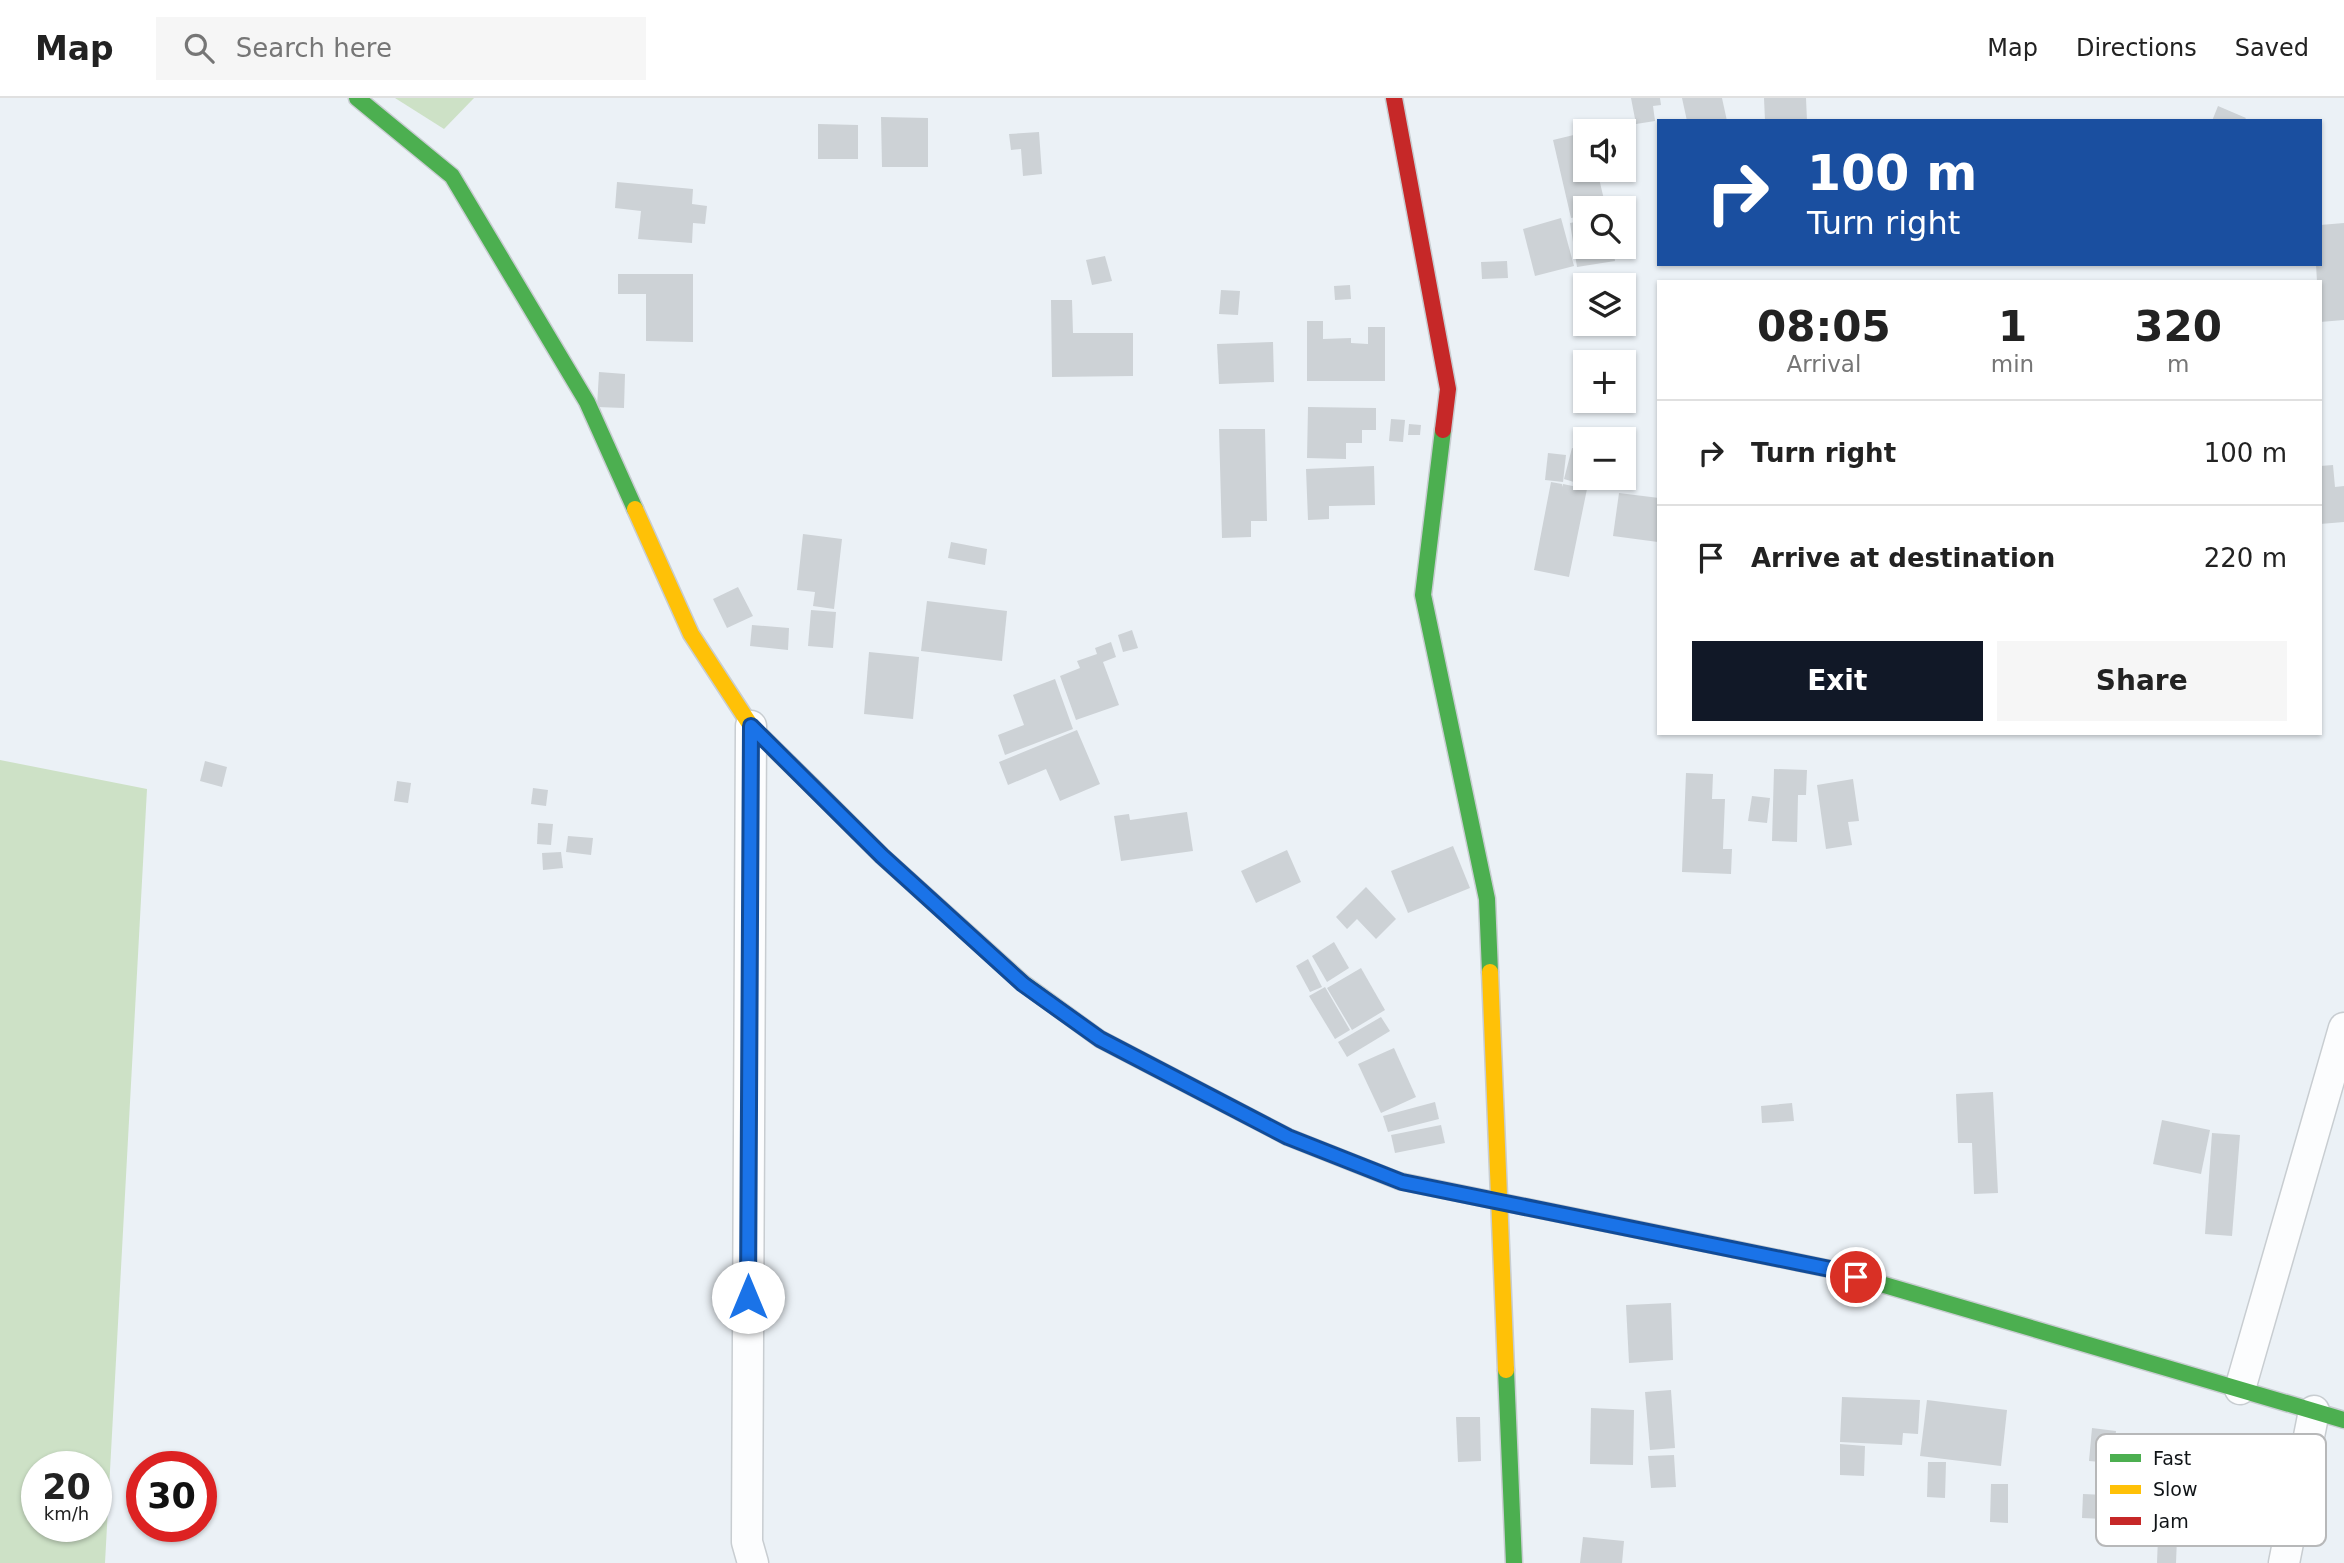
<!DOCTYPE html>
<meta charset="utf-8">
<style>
:root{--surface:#fff;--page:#f6f6f6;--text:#222;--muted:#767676;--line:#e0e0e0;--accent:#111827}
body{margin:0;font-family:"DejaVu Sans",sans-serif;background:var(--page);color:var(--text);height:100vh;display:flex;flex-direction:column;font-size:26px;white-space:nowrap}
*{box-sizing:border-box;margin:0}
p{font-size:23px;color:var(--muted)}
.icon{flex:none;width:38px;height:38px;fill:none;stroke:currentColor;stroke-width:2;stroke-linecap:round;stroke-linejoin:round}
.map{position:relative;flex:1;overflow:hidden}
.drawer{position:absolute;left:1657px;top:182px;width:665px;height:455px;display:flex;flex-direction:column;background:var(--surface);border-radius:0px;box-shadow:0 2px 5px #0004}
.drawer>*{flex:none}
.guide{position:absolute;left:1657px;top:21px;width:665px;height:147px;border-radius:0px;box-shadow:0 2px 5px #0004;background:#1a4fa0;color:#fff;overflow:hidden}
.fabs{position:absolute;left:1573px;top:21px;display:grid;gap:14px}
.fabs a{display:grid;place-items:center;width:63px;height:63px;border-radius:0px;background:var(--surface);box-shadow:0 2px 5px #0004;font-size:35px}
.speed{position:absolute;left:21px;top:1353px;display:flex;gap:14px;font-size:35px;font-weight:700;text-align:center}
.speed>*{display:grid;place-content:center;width:91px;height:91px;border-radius:50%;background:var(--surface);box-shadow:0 2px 5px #0004;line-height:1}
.speed small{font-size:18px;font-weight:400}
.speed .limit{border:10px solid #d22;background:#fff;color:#111}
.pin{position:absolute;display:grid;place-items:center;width:60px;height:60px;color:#fff;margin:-30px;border:4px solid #fff;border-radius:50%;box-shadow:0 2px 7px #0007}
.me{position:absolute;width:77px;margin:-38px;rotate:0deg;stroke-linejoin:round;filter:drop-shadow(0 0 5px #0008)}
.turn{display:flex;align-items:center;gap:24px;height:147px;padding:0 35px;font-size:32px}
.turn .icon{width:91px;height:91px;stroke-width:2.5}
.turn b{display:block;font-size:49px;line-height:60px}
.eta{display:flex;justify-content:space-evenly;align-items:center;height:119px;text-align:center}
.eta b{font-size:42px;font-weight:700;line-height:49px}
.action{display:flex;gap:14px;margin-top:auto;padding:14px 35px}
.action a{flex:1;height:80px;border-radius:0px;background:var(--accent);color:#fff;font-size:28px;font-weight:700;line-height:80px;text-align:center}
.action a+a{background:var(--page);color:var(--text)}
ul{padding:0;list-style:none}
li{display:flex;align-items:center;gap:21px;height:105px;padding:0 35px;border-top:2px solid var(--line)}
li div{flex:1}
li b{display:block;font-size:26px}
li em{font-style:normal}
header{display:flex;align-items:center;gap:42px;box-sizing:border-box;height:98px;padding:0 35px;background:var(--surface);border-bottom:2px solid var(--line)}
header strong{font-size:33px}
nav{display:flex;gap:38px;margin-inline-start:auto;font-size:24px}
.search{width:490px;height:63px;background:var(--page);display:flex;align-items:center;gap:18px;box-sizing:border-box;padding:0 24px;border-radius:0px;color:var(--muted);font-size:26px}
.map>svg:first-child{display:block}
.green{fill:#cde1c6;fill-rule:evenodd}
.building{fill:#cdd2d6}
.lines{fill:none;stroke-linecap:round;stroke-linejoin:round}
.street-casing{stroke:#c8cdd1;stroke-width:33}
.fast-casing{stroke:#c8cdd1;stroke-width:19}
.slow-casing{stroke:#c8cdd1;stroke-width:19}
.jam-casing{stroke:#c8cdd1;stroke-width:19}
.street{stroke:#fcfdfe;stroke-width:30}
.fast{stroke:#4caf50;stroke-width:16}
.slow{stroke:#ffc107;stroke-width:16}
.jam{stroke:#c62828;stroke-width:16}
.route-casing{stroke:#114b97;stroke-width:18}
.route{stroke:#1a73e8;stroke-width:12}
.key{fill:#fff;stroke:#b7b8b9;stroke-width:2}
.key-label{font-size:19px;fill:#101417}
</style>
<header>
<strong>Map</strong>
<div class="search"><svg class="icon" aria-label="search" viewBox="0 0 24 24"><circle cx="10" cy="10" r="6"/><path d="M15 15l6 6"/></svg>Search here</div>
<nav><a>Map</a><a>Directions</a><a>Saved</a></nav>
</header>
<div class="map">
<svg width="2344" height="1465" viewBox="0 0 2344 1465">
<rect width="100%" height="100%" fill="#ebf1f6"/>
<!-- green -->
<g class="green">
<polygon points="395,0 474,0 444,31"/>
<path d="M0,662l147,29 -42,774h-105zM37,1368h59v60h-59z"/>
</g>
<!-- building -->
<g class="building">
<polygon points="1631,0 1660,0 1661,7 1653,8 1655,23 1636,26"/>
<polygon points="1682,0 1722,0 1727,23 1687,23"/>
<polygon points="1764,0 1806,0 1807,23 1765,23"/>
<polygon points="2218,8 2246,20 2244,23 2212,23"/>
<polygon points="881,19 928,20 928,69 882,69"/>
<polygon points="818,26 858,27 858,61 818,61"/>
<polygon points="1039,34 1042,76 1023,78 1021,51 1011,52 1009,36"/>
<polygon points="1586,34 1586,72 1597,72 1606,110 1586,110 1586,117 1571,120 1553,42"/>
<polygon points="617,84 693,91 692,106 707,108 705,126 693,125 692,145 638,141 641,113 615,110"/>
<polygon points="1561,120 1574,168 1535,178 1523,131"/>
<polygon points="1586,122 1586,149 1613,149 1615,163 1577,169 1570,125"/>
<polygon points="2344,125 2344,222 2320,224 2320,184 2317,184 2316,166 2320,166 2320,127"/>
<polygon points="1105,158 1112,183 1092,187 1086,162"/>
<polygon points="1507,163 1508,180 1482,181 1481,164"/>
<polygon points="618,176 693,176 693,244 646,243 646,196 618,196"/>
<polygon points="1350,187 1351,201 1335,202 1334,188"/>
<polygon points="1221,192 1240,193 1238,217 1219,216"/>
<polygon points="1051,202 1072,202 1073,235 1133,235 1133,278 1052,279"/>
<polygon points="1307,223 1323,223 1323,241 1351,240 1351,245 1368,246 1368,229 1385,229 1385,283 1307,283"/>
<polygon points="1273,244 1274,284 1219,286 1217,246"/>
<polygon points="599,274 625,276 624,310 597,309"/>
<polygon points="1308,309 1376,310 1376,332 1362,332 1362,345 1346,345 1346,361 1307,360"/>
<polygon points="1391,321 1405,322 1403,344 1389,343"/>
<polygon points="1409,326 1421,327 1420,337 1408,337"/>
<polygon points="1219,331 1265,331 1267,423 1251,423 1251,439 1222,440"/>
<polygon points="1572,350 1586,354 1586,380 1589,380 1587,388 1564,381"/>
<polygon points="1548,355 1566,357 1563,384 1545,382"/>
<polygon points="2333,367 2335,389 2344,388 2344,424 2320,426 2320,368"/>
<polygon points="1374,368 1375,407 1329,408 1329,421 1308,422 1306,371"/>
<polygon points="1551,384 1562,386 1562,389 1563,386 1587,391 1569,479 1534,472"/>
<polygon points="1619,395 1659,400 1658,444 1613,438"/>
<polygon points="803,436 842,441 834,511 813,508 815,494 797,492"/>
<polygon points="951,444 987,451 985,467 948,460"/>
<polygon points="738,489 753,518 727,530 713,501"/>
<polygon points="927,503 1007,513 1002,563 921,553"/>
<polygon points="811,512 836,514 833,550 808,548"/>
<polygon points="752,527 789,530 788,552 750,548"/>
<polygon points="1132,532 1138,550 1123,554 1118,537"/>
<polygon points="1111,544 1116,559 1103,564 1119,607 1076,622 1060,578 1080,570 1077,563 1097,556 1095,550"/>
<polygon points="869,554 919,559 913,621 864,616"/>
<polygon points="1055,581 1073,631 1005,657 998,637 1024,627 1013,597"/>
<polygon points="1077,632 1100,686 1060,703 1046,671 1008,687 999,664"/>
<polygon points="205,663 227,669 222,689 200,683"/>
<polygon points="1774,671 1807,672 1806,697 1798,697 1797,744 1772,743"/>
<polygon points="1686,675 1713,676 1712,701 1725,701 1723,751 1732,751 1731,776 1682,774"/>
<polygon points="1853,681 1859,723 1848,724 1852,747 1826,751 1817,687"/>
<polygon points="397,683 411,685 408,705 394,703"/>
<polygon points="533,690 548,692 546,708 531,706"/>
<polygon points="1752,698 1770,700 1767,725 1748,723"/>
<polygon points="1187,714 1193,753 1121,763 1114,718 1129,716 1130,722"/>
<polygon points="538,725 553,726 551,747 537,746"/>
<polygon points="568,738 593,740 591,757 566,754"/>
<polygon points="1453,748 1470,790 1408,815 1391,773"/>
<polygon points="1287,752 1301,784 1256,805 1241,773"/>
<polygon points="561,754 563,770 543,772 542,755"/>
<polygon points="1366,789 1396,821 1376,841 1357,821 1347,831 1336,819"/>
<polygon points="1334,844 1349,870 1327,884 1312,858"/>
<polygon points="1308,861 1322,889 1310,894 1296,868"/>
<polygon points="1361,870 1385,912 1352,932 1327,890"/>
<polygon points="1325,889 1350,932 1335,941 1309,898"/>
<polygon points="1381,919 1390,933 1347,959 1338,944"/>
<polygon points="1394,950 1416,999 1381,1015 1358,966"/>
<polygon points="1993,994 1998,1095 1974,1096 1972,1045 1958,1045 1956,996"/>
<polygon points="1435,1004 1439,1021 1388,1034 1383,1018"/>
<polygon points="1792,1005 1794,1023 1762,1025 1761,1008"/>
<polygon points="2162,1022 2210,1032 2201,1076 2153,1066"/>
<polygon points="1441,1027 1445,1045 1395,1055 1391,1037"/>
<polygon points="2212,1035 2240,1037 2232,1138 2205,1136"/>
<polygon points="1671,1205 1673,1262 1629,1265 1626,1207"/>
<polygon points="1671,1292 1675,1350 1650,1352 1645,1294"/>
<polygon points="1842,1299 1920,1302 1918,1336 1903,1335 1902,1347 1840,1344"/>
<polygon points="1927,1302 2007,1312 2001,1368 1920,1358"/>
<polygon points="1591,1310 1634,1312 1633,1367 1590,1366"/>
<polygon points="1456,1319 1480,1319 1481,1363 1458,1364"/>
<polygon points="2092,1330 2116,1333 2112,1365 2089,1363"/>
<polygon points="1840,1346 1865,1348 1864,1378 1840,1377"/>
<polygon points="1674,1357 1676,1389 1651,1390 1648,1358"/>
<polygon points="1928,1364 1946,1364 1945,1400 1927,1399"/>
<polygon points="1991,1386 2008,1386 2008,1425 1990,1424"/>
<polygon points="2083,1396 2105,1397 2104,1421 2082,1420"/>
<polygon points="1583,1439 1624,1443 1622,1465 1580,1465"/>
<polygon points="2158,1439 2177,1440 2176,1465 2157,1465"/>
</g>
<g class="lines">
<defs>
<g id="street">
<polyline points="751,628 747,1444 753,1465"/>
<polyline points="2240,1291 2344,930"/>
<polyline points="2284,1465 2314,1313"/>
</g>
<g id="fast">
<polyline points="357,0 452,78 587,304 635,411"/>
<polyline points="1443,332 1423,497 1487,801 1490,874"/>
<polyline points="812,688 882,758 1023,885 1100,941 1288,1039 1399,1083"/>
<polyline points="1733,1151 1830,1171 2344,1322"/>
<polyline points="1506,1272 1514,1465"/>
</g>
<g id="slow">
<polyline points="635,411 691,536 751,628 812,688"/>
<polyline points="1490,874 1506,1272"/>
<polyline points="1399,1083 1733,1151"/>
</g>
<polyline id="jam" points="1394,0 1448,291 1443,332"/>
</defs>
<!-- street casing -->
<use href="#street" class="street-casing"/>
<!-- fast casing -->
<use href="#fast" class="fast-casing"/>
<!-- slow casing -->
<use href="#slow" class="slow-casing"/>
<!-- jam casing -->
<use href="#jam" class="jam-casing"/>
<!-- street -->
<use href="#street" class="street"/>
<!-- fast -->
<use href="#fast" class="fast"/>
<!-- slow -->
<use href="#slow" class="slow"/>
<!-- jam -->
<use href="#jam" class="jam"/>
</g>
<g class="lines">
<defs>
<polyline id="route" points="748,1199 751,628 882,758 1023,886 1100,941 1288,1039 1402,1084 1830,1171 1856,1179"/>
</defs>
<!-- route casing -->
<use href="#route" class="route-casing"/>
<!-- route -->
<use href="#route" class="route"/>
</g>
<!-- legend -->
<rect x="2096" y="1336" width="230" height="112" rx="10" class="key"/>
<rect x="2110" y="1356" width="31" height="8" fill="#4caf50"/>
<rect x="2110" y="1387" width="31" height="9" fill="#ffc107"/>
<rect x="2110" y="1419" width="31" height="8" fill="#c62828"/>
<g class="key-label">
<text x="2153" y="1367">Fast</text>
<text x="2153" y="1398">Slow</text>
<text x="2153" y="1430">Jam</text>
</g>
</svg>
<div class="fabs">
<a><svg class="icon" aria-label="sound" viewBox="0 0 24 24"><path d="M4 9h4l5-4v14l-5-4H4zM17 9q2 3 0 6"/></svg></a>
<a><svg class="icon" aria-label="search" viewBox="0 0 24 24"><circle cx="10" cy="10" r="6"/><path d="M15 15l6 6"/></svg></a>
<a><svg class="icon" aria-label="layers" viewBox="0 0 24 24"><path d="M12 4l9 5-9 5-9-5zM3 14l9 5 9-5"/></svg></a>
<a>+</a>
<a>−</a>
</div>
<div class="speed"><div>20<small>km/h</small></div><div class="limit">30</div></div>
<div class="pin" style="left:1856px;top:1179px;background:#d93025"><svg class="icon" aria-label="arrive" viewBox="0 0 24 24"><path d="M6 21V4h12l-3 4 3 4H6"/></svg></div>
<svg class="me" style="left:748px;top:1199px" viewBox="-20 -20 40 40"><circle r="19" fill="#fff"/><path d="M0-13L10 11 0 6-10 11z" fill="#1a73e8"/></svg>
<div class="guide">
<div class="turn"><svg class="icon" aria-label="right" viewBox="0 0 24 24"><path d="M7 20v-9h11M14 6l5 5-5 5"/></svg><div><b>100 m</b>Turn right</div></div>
</div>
<section class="drawer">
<div class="eta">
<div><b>08:05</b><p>Arrival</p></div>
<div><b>1</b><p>min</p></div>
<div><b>320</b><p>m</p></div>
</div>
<ul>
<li><svg class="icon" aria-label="right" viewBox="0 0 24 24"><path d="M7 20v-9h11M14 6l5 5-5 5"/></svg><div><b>Turn right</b></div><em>100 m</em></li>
<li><svg class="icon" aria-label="arrive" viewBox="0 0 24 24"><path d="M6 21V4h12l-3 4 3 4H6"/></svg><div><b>Arrive at destination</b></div><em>220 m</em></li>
</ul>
<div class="action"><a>Exit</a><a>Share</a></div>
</section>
</div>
